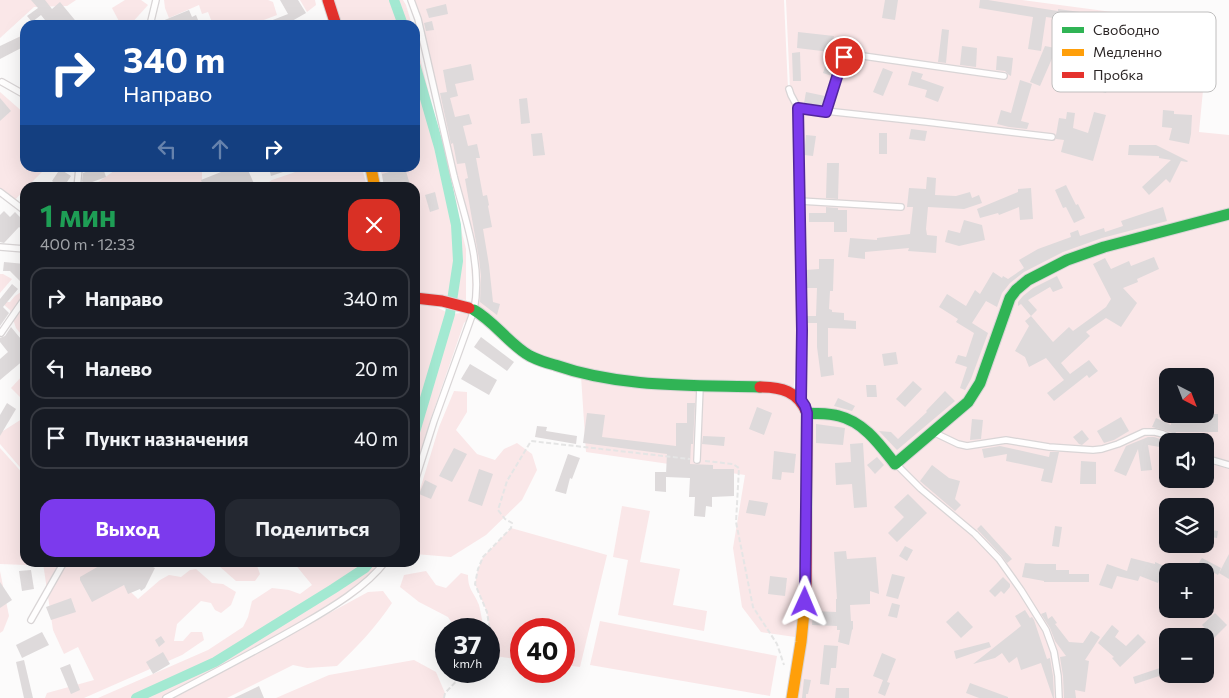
<!DOCTYPE html>
<html lang="ru">
<meta charset="utf-8">
<style>
:root{--surface:#171b24;--page:#242831;--text:#f1f3f6;--muted:#9ea1a6;--line:#363941;--accent:#7c3aed}
body{margin:0;font-family:Commissioner,sans-serif;background:var(--page);color:var(--text);height:100vh;display:flex;flex-direction:column;font-size:19px;white-space:nowrap}
*{box-sizing:border-box;margin:0}
p{font-size:16px;color:var(--muted)}
.icon{flex:none;width:28px;height:28px;fill:none;stroke:currentColor;stroke-width:2;stroke-linecap:round;stroke-linejoin:round}
.map{position:relative;flex:1;overflow:hidden}
.sheet{position:absolute;left:20px;top:182px;width:400px;height:385px;display:flex;flex-direction:column;background:var(--surface);border-radius:15px;box-shadow:0 5px 20px #0002}
.sheet>*{flex:none}
.guide{position:absolute;left:20px;top:20px;width:400px;height:152px;border-radius:15px;box-shadow:0 5px 20px #0002;background:#1a4fa0;color:#fff;overflow:hidden}
.needle{width:32px;rotate:138deg}
.fabs{position:absolute;left:1159px;top:368px;display:grid;gap:10px}
.fabs a{display:grid;place-items:center;width:55px;height:55px;border-radius:10px;background:var(--surface);box-shadow:0 5px 20px #0002;font-size:25px}
.speed{position:absolute;left:435px;top:618px;display:flex;gap:10px;font-size:25px;font-weight:700;text-align:center}
.speed>*{display:grid;place-content:center;width:65px;height:65px;border-radius:50%;background:var(--surface);box-shadow:0 5px 20px #0002;line-height:1}
.speed small{font-size:12px;font-weight:400}
.speed .limit{border:8px solid #d22;background:#fff;color:#111}
.pin{position:absolute;display:grid;place-items:center;width:42px;height:42px;color:#fff;margin:-21px;border:2px solid #fff;border-radius:50%;box-shadow:0 1px 5px #0007}
.me{position:absolute;width:55px;margin:-28px;rotate:1deg;stroke-linejoin:round;filter:drop-shadow(0 0 4px #0008)}
.turn{display:flex;align-items:center;gap:18px;height:105px;padding:0 20px;font-size:22px}
.turn .icon{width:65px;height:65px;stroke-width:2.5}
.turn b{display:block;font-size:35px;line-height:42px}
.lanes{display:flex;align-items:center;height:48px;padding:0 20px;background:#0003;justify-content:center;gap:25px;direction:ltr}
.lanes .off{opacity:.35}
.round{display:grid;place-items:center;flex:none;width:52px;height:52px;border-radius:15px;background:var(--page)}
.headline{display:flex;align-items:center;justify-content:space-between;height:85px;padding:0 20px}
h1{font-size:30px;font-weight:700;line-height:38px;color:#1e9e55}
.primary-button{display:flex;gap:10px;margin-top:auto;padding:10px 20px}
.primary-button a{flex:1;height:58px;border-radius:15px;background:var(--accent);color:#fff;font-size:20px;font-weight:700;line-height:58px;text-align:center}
.primary-button a+a{background:var(--page);color:var(--text)}
ul{padding:0;list-style:none}
li{display:flex;align-items:center;gap:15px;height:62px;margin:0 10px 8px;padding:0 10px;border:2px solid var(--line);border-radius:15px}
li div{flex:1}
li b{display:block;font-size:19px}
li em{font-style:normal}
.map>svg:first-child{display:block}
.green{fill:#fae7e8;fill-rule:evenodd}
.lines{fill:none;stroke-linecap:round;stroke-linejoin:round}
.canal{stroke:#a3e9d2;stroke-width:10}
.building{fill:#dedadb}
.lane-casing{stroke:#d9d5d6;stroke-width:8}
.fast-casing{stroke:#d9d5d6;stroke-width:13}
.slow-casing{stroke:#d9d5d6;stroke-width:13}
.jam-casing{stroke:#d9d5d6;stroke-width:13}
.path{stroke:#e5e5e5;stroke-width:2;stroke-dasharray:5 2.5;stroke-linecap:butt}
.lane{stroke:#fffefe;stroke-width:5.5}
.fast{stroke:#30b455;stroke-width:11}
.slow{stroke:#ff9f0a;stroke-width:11}
.jam{stroke:#e5322d;stroke-width:11}
.route-casing{stroke:#51269a;stroke-width:12}
.route{stroke:#7c3aed;stroke-width:9}
.key{fill:#fff;stroke:#bfbebe;stroke-width:1}
.key-label{font-size:14px;fill:#2b2525}
</style>
<div class="map">
<svg width="1229" height="698" viewBox="0 0 1229 698">
<rect width="100%" height="100%" fill="#fcfbfb"/>
<!-- green -->
<g class="green">
<polygon points="0,0 76,0 67,6 34,7 0,38"/>
<polygon points="125,0 141,0 148,5 130,25 121,25 112,8"/>
<polygon points="164,0 268,0 273,2 277,15 251,25 213,25 208,12 202,14 199,5 169,18 165,8"/>
<polygon points="300,0 315,0 316,5 307,12"/>
<polygon points="334,0 403,0 406,5 412,25 342,25"/>
<path d="M411,0h373l4,89 11,22 -2,92 2,130 -6,59 2,2 7,-61 -3,-144 2,-78 -11,-22 -4,-89h236l188,25 -2,13 -9,94 30,3v563h-438l11,-60 -41,-6 -19,-25 -9,-59 12,-73 -159,-23 -5,-76 -50,-18 -56,-46 -11,11 -34,98 -15,58v-181h4l31,16 24,-2 -5,-84zM1168,376h37v38h-37zM1168,441h37v38h-37zM1168,506h37v38h-37zM1168,571h37v38h-37zM1168,636h37v38h-37z"/>
<polygon points="415,38 456,200 462,233 466,249 466,300 422,294 415,289 415,188 385,187 380,168 415,168"/>
<polygon points="0,92 25,114 25,168 40,168 43,171 27,187 25,188 25,189 14,201 0,189"/>
<polygon points="118,168 202,168 202,187 90,188"/>
<polygon points="307,168 362,168 367,187 262,187 272,180"/>
<polygon points="0,274 3,274 12,279 0,293"/>
<polygon points="21,292 25,297 25,339 16,328 10,310 3,304 2,302 10,302 15,296"/>
<polygon points="24,374 25,375 25,402 11,388"/>
<polygon points="454,391 467,392 467,412 456,430 477,454 495,460 504,449 517,443 532,454 537,470 522,500 486,535 451,557 415,554 415,506 439,427"/>
<polygon points="25,417 25,436 20,439 25,439 25,473 0,444 0,429 3,431"/>
<polygon points="0,448 25,476 25,562 34,563 25,565 0,564"/>
<polygon points="622,506 650,511 640,562 680,569 673,605 707,611 704,631 618,615 628,560 613,557"/>
<polygon points="511,528 607,555 580,667 564,665 564,629 521,629 521,660 489,655 489,650 492,644 487,612 475,584 478,569 483,557"/>
<polygon points="43,563 101,563 138,599 160,580 169,575 181,577 190,570 196,569 212,583 223,584 236,592 231,605 221,613 215,610 211,603 201,601 177,624 174,641 183,641 191,632 202,632 204,640 182,655 84,698 45,698 47,693 94,680 78,647 64,654 53,630"/>
<polygon points="218,563 256,563 260,574 255,581 236,581 219,566"/>
<polygon points="294,563 386,563 383,567 328,607 164,698 98,698 208,650 243,627 248,617 252,601 272,588 289,590 300,594 312,585"/>
<polygon points="0,571 9,616 3,631 0,633"/>
<path d="M426,571l10,14 10,3 15,-15 7,2c0,15 6,17 11,30 2,8 3,16 5,24h-28l-8,-12 -29,-15 -19,-15 4,-12z"/>
<path d="M383,591l9,12c-16,24 -35,44 -55,63l-30,2 -14,-3 -66,33h-53l194,-106z"/>
<polygon points="600,621 777,656 770,696 590,665"/>
<polygon points="414,660 436,672 445,693 444,698 276,698 329,675"/>
</g>
<g class="lines">
<!-- canal -->
<g class="canal">
<polyline points="394,0 403,25"/>
<polyline points="415,64 439,147 456,225 458,261 450,314 415,432"/>
<polyline points="136,698 215,662 333,589 365,568 370,562"/>
</g>
</g>
<!-- building -->
<g class="building">
<polygon points="31,0 45,0 52,9 60,2 79,25 49,25 41,15 32,22 27,16 38,8"/>
<polygon points="280,0 298,0 306,13 285,25 260,25 288,14"/>
<polygon points="885,0 898,0 895,20 882,18"/>
<polygon points="980,0 988,0 1058,11 1058,9 1109,16 1107,24 1075,19 1075,21 1046,17 1041,51 1028,49 1033,17 979,8"/>
<polygon points="446,4 448,14 429,18 426,9"/>
<polygon points="189,10 192,17 196,15 200,25 155,25 155,24"/>
<polygon points="432,21 434,30 426,31 424,23"/>
<polygon points="942,29 949,30 946,63 938,62"/>
<polygon points="798,32 834,36 833,40 858,43 857,50 849,49 841,53 836,60 832,76 823,73 830,52 797,48"/>
<polygon points="21,36 25,46 0,59 0,46"/>
<polygon points="962,46 977,48 976,67 960,65"/>
<polygon points="1045,46 1055,48 1054,54 1040,86 1030,82"/>
<polygon points="800,52 801,81 793,81 792,53"/>
<polygon points="997,56 1013,58 1011,76 1009,75 1005,71 996,70"/>
<polygon points="471,64 474,80 455,84 458,96 450,98 455,117 469,114 472,124 463,126 468,146 477,144 480,158 476,158 483,196 487,195 489,205 488,206 492,227 483,229 489,265 493,302 500,304 497,315 480,302 481,276 479,259 465,179 468,178 465,163 457,164 453,143 451,144 440,93 447,92 443,70"/>
<polygon points="883,68 893,72 883,96 873,92"/>
<polygon points="912,71 923,74 921,79 944,87 938,102 925,97 927,90 908,85"/>
<polygon points="1097,76 1110,80 1106,93 1087,88 1090,77 1096,78"/>
<polygon points="1020,80 1032,84 1021,121 1029,123 1027,129 1009,127 997,124 1001,110 1011,113"/>
<polygon points="806,92 825,96 823,106 804,103"/>
<polygon points="0,98 11,111 0,121"/>
<polygon points="527,98 530,123 521,124 519,99"/>
<polygon points="1163,110 1174,111 1174,114 1192,115 1191,134 1189,144 1169,140 1172,128 1162,127"/>
<polygon points="1067,112 1075,113 1073,128 1088,133 1094,112 1106,115 1093,161 1061,152 1064,140 1056,139 1056,135 1059,118 1066,119"/>
<polygon points="911,129 927,131 925,141 909,139"/>
<polygon points="542,133 545,155 533,156 531,134"/>
<rect x="879" y="133" width="8" height="21"/>
<polygon points="806,135 816,136 813,156 804,155"/>
<polygon points="1129,145 1156,145 1188,161 1187,162 1181,161 1170,183 1166,179 1149,195 1142,187 1171,160 1159,158 1159,156 1128,155"/>
<polygon points="827,163 839,163 838,199 826,198"/>
<polygon points="97,168 103,168 106,177 84,185 82,181 83,173"/>
<polygon points="231,168 247,168 256,188 204,188 201,180"/>
<polygon points="269,168 292,168 292,169 271,176"/>
<polygon points="392,168 405,168 411,188 384,188 382,174 393,171"/>
<polygon points="60,169 71,176 63,188 53,188 56,184 52,181"/>
<polygon points="927,177 936,178 935,195 956,196 970,192 972,198 979,195 982,203 964,209 928,207 926,229 927,235 937,236 936,253 908,251 909,248 865,252 865,259 848,257 850,238 877,240 877,238 910,234 913,207 907,207 909,188 926,189"/>
<polygon points="1066,185 1076,205 1078,204 1085,218 1074,223 1066,207 1063,208 1055,190"/>
<polygon points="1031,188 1033,219 1020,220 1019,207 999,215 998,213 980,218 977,209 1018,192 1018,189"/>
<polygon points="435,192 439,209 430,212 425,195"/>
<polygon points="826,207 838,208 838,210 847,210 847,232 834,232 834,222 809,222 809,213 826,213"/>
<polygon points="1163,207 1167,221 1102,238 1063,252 1024,272 1010,283 1002,293 997,307 986,301 972,323 988,333 971,379 965,390 960,388 967,367 955,363 958,355 966,357 974,333 956,322 958,319 939,307 947,294 966,306 975,290 980,294 993,272 1002,278 1003,276 1008,279 1024,268 1019,260 1038,249 1071,237 1070,233 1078,230 1080,236 1104,228 1105,232 1123,226 1121,221"/>
<polygon points="4,211 10,217 15,212 25,222 25,232 19,227 4,243 0,242 0,215"/>
<polygon points="964,220 982,225 985,240 959,246 945,242 948,230 960,233"/>
<polygon points="1154,257 1159,269 1137,279 1138,282 1123,288 1137,303 1121,327 1106,318 1086,332 1090,336 1061,363 1070,374 1089,360 1098,371 1089,378 1087,375 1054,401 1047,393 1064,380 1046,358 1029,367 1025,357 1015,351 1029,326 1025,321 1031,316 1053,342 1069,327 1073,331 1106,307 1111,299 1093,264 1105,258 1111,269 1129,261 1131,266"/>
<polygon points="819,259 834,259 833,291 830,291 829,309 832,310 832,312 844,313 844,320 856,321 856,329 828,328 828,357 832,356 834,375 821,377 817,347 817,323 807,323 807,316 816,316 817,288 806,288 806,270 819,269"/>
<polygon points="4,262 25,264 25,286 10,271 3,271"/>
<polygon points="1057,276 1063,288 1053,292 1050,287 1028,300 1037,310 1031,316 1021,304 1018,306 1018,302 1023,296 1033,288"/>
<polygon points="12,284 18,289 3,307 9,313 0,326 0,299"/>
<polygon points="11,327 25,344 25,359 0,380 0,359 8,352 0,342 0,338 5,336"/>
<polygon points="481,337 514,362 507,371 474,347"/>
<polygon points="896,352 898,364 884,366 882,354"/>
<polygon points="470,364 497,380 489,395 461,379"/>
<polygon points="913,381 922,389 905,407 896,399"/>
<polygon points="866,385 876,385 877,397 867,397"/>
<polygon points="945,391 955,401 897,450 879,431 891,432 898,439 927,412 926,411"/>
<polygon points="838,398 855,406 852,411 834,406"/>
<polygon points="7,403 16,409 0,436 0,415"/>
<polygon points="687,403 695,403 693,444 691,444 690,464 713,465 713,469 734,469 734,496 712,497 712,507 706,506 705,517 694,516 695,497 689,497 690,478 666,477 666,492 655,491 655,472 666,472 666,474 667,454 583,443 587,413 605,415 602,437 676,446 676,423 687,423"/>
<polygon points="757,407 772,413 764,435 749,429"/>
<polygon points="1171,414 1218,414 1218,432 1176,432 1175,434 1164,430 1152,427 1156,418 1171,425"/>
<polygon points="1121,417 1129,431 1114,440 1104,443 1097,431"/>
<polygon points="972,419 983,420 981,439 970,440"/>
<polygon points="816,424 845,428 843,445 816,443"/>
<polygon points="537,426 547,427 546,431 577,436 576,444 535,437"/>
<polygon points="1082,430 1089,439 1082,445 1079,444 1073,437"/>
<polygon points="703,436 725,437 724,446 702,444"/>
<polygon points="1148,437 1154,437 1167,441 1166,448 1148,445 1152,470 1141,471 1138,449 1126,476 1114,471 1126,446"/>
<polygon points="863,443 867,507 854,508 852,484 836,485 835,463 851,462 850,444"/>
<polygon points="1000,446 1049,457 1050,452 1059,452 1052,483 1041,481 1044,469 1006,461 1007,454 984,458 982,449"/>
<polygon points="454,448 467,454 452,482 439,476"/>
<polygon points="774,451 796,454 794,473 782,472 781,480 772,479"/>
<polygon points="568,454 580,458 572,479 570,478 566,494 555,491"/>
<polygon points="877,457 884,465 875,474 867,465"/>
<polygon points="1081,461 1096,462 1096,484 1080,484"/>
<polygon points="932,465 949,478 960,481 955,499 961,505 955,511 920,481"/>
<polygon points="479,469 493,474 482,506 468,501"/>
<polygon points="425,480 437,486 431,499 419,494"/>
<polygon points="908,494 927,513 897,542 888,533 904,517 894,507"/>
<polygon points="749,500 768,503 765,516 746,513"/>
<polygon points="981,525 1012,559 1007,563 1002,556 977,529"/>
<polygon points="1055,526 1062,527 1059,547 1052,546"/>
<polygon points="1205,529 1218,531 1217,538 1205,536"/>
<polygon points="905,546 913,550 907,561 899,556"/>
<polygon points="846,551 847,559 876,557 879,594 870,591 870,604 850,605 851,621 853,621 853,629 852,630 849,645 838,642 840,630 837,630 837,626 812,625 813,611 836,612 836,599 837,599 834,552"/>
<polygon points="1229,554 1229,579 1219,573"/>
<polygon points="1131,558 1155,564 1155,562 1164,566 1158,583 1140,576 1138,581 1117,576 1112,589 1099,585 1107,564 1127,571"/>
<polygon points="1202,558 1221,568 1218,575 1198,564"/>
<polygon points="106,562 143,562 155,568 145,588 141,591 140,589 128,594 124,585 92,602 80,580 80,577"/>
<polygon points="1025,563 1036,564 1056,564 1056,570 1069,570 1069,574 1089,574 1089,582 1044,582 1044,581 1022,577"/>
<polygon points="31,570 34,589 22,591 19,571"/>
<polygon points="892,574 905,577 898,599 886,596"/>
<polygon points="770,576 787,578 785,596 768,594"/>
<polygon points="1003,577 1010,584 1010,587 1004,594 1001,591 995,597 989,591"/>
<polygon points="0,582 12,600 0,608"/>
<polygon points="71,598 76,612 51,620 46,607"/>
<polygon points="892,603 900,605 897,618 888,616"/>
<polygon points="1025,610 1030,618 1032,617 1034,620 1047,659 1050,658 1053,676 1054,698 1053,698 1041,663 1021,670 1017,657 1009,663 1002,653 995,658 973,664 1021,626 1015,616"/>
<polygon points="958,611 973,627 961,638 946,622"/>
<polygon points="1046,612 1048,619 1052,616 1057,623 1055,624 1069,642 1083,643 1091,631 1100,637 1085,660 1089,661 1085,692 1075,690 1076,698 1064,698 1063,676 1060,657 1066,656 1055,641 1050,628 1041,614"/>
<polygon points="1215,613 1227,625 1214,638 1202,625"/>
<polygon points="1112,625 1119,631 1115,637 1126,646 1138,634 1146,642 1120,667 1112,658 1114,657 1098,643"/>
<polygon points="42,632 49,645 22,658 16,645"/>
<polygon points="161,636 165,642 159,647 155,640"/>
<polygon points="989,642 991,647 956,659 954,651"/>
<polygon points="824,645 838,646 836,668 831,668 829,685 820,684"/>
<polygon points="163,652 170,664 153,674 146,662"/>
<polygon points="882,653 896,659 887,682 890,683 885,696 878,693 883,680 873,676"/>
<polygon points="24,660 33,698 24,698 16,662"/>
<polygon points="70,664 80,690 71,694 60,668"/>
<polygon points="1166,666 1168,673 1135,684 1133,677"/>
<polygon points="804,679 811,680 808,694 806,694 806,698 802,698"/>
<polygon points="970,683 1008,697 1008,698 979,698 966,693"/>
<polygon points="259,686 264,698 234,698"/>
<polygon points="836,688 849,688 849,698 835,698"/>
</g>
<g class="lines">
<defs>
<g id="lane">
<path d="M411,0l7,19c12,52 24,105 36,157 11,43 29,89 20,134l-40,111 -19,60"/>
<polyline points="150,25 156,0"/>
<polyline points="2,82 25,95"/>
<polyline points="789,89 791,95 798,108 802,330 801,398"/>
<polyline points="798,108 927,122 1052,137"/>
<polyline points="826,112 841,61 845,57 849,54 1004,76"/>
<polyline points="77,188 79,168"/>
<polyline points="0,192 25,211"/>
<polyline points="800,201 901,207"/>
<polyline points="0,247 25,249"/>
<polyline points="1,333 25,298"/>
<polyline points="935,433 958,444 967,446 1006,440 1049,447 1093,450 1102,449 1118,444 1144,432 1155,432 1163,434 1178,441"/>
<polyline points="1205,458 1229,465"/>
<polyline points="697,460 700,387"/>
<polyline points="897,465 921,489 975,534 999,559 1021,590 1046,630 1054,652 1058,676 1059,698"/>
<polyline points="31,620 64,562"/>
<path d="M166,698c46,-24 92,-48 137,-74 28,-16 63,-37 82,-62"/>
</g>
<g id="fast">
<path d="M474,310c21,12 35,34 56,46 8,4 17,7 25,9 66,23 137,20 205,22"/>
<path d="M807,413c10,1 22,0 32,3 25,6 41,29 56,48l73,-62 12,-19 30,-85 6,-8 12,-10 39,-20 37,-13 125,-33"/>
</g>
<g id="slow">
<polyline points="371,168 375,188"/>
<polyline points="792,698 801,642 805,602"/>
</g>
<g id="jam">
<polyline points="328,0 336,25"/>
<polyline points="415,298 442,301 469,308"/>
<path d="M760,387c21,0 38,4 47,26l-1,177 -1,12"/>
</g>
</defs>
<!-- lane casing -->
<use href="#lane" class="lane-casing"/>
<!-- fast casing -->
<use href="#fast" class="fast-casing"/>
<!-- slow casing -->
<use href="#slow" class="slow-casing"/>
<!-- jam casing -->
<use href="#jam" class="jam-casing"/>
<!-- path -->
<g class="path">
<polyline points="705,461 733,464 739,468 736,522 753,607 777,644 784,665"/>
<polyline points="489,650 492,644 487,612 475,584 478,569 483,557 511,528 512,523 505,519 498,510 507,481 531,441 690,459"/>
<polyline points="444,698 445,693 466,671"/>
</g>
<!-- lane -->
<use href="#lane" class="lane"/>
<!-- fast -->
<use href="#fast" class="fast"/>
<!-- slow -->
<use href="#slow" class="slow"/>
<!-- jam -->
<use href="#jam" class="jam"/>
</g>
<g class="lines">
<defs>
<polyline id="route" points="805,602 807,413 805,406 801,400 802,330 798,108 826,112 842,61 844,57"/>
</defs>
<!-- route casing -->
<use href="#route" class="route-casing"/>
<!-- route -->
<use href="#route" class="route"/>
</g>
<!-- legend -->
<rect x="1052" y="12" width="164" height="80" rx="8" class="key"/>
<rect x="1062" y="27" width="22" height="6" fill="#30b455"/>
<rect x="1062" y="49" width="22" height="7" fill="#ff9f0a"/>
<rect x="1062" y="72" width="22" height="6" fill="#e5322d"/>
<g class="key-label">
<text x="1093" y="35">Свободно</text>
<text x="1093" y="57">Медленно</text>
<text x="1093" y="80">Пробка</text>
</g>
</svg>
<div class="fabs">
<a><svg class="needle" viewBox="-14 -14 28 28"><path d="M0-13l5 13h-10z" fill="#e53935"/><path d="M0 13l5-13h-10z" fill="#9ea1a6"/></svg></a>
<a><svg class="icon" aria-label="sound" viewBox="0 0 24 24"><path d="M4 9h4l5-4v14l-5-4H4zM17 9q2 3 0 6"/></svg></a>
<a><svg class="icon" aria-label="layers" viewBox="0 0 24 24"><path d="M12 4l9 5-9 5-9-5zM3 14l9 5 9-5"/></svg></a>
<a>+</a>
<a>−</a>
</div>
<div class="speed"><div>37<small>km/h</small></div><div class="limit">40</div></div>
<div class="pin" style="left:844px;top:57px;background:#d93025"><svg class="icon" aria-label="arrive" viewBox="0 0 24 24"><path d="M6 21V4h12l-3 4 3 4H6"/></svg></div>
<svg class="me" style="left:805px;top:602px" viewBox="-20 -20 40 40"><path d="M0-17L14 15 0 8-14 15z" fill="#7c3aed" stroke="#fff" stroke-width="4"/></svg>
<div class="guide">
<div class="turn"><svg class="icon" aria-label="right" viewBox="0 0 24 24"><path d="M7 20v-9h11M14 6l5 5-5 5"/></svg><div><b>340 m</b>Направо</div></div>
<div class="lanes"><svg class="icon off" aria-label="left" viewBox="0 0 24 24"><path d="M17 20v-9H6M10 6l-5 5 5 5"/></svg><svg class="icon off" aria-label="ahead" viewBox="0 0 24 24"><path d="M12 20V5M6 11l6-6 6 6"/></svg><svg class="icon" aria-label="right" viewBox="0 0 24 24"><path d="M7 20v-9h11M14 6l5 5-5 5"/></svg></div>
</div>
<section class="sheet">
<div class="headline"><div><h1>1 мин</h1><p>400 m · 12:33</p></div><a class="round" style="background:#d93025;color:#fff"><svg class="icon" aria-label="close" viewBox="0 0 24 24"><path d="M6 6l12 12M18 6L6 18"/></svg></a></div>
<ul>
<li><svg class="icon" aria-label="right" viewBox="0 0 24 24"><path d="M7 20v-9h11M14 6l5 5-5 5"/></svg><div><b>Направо</b></div><em>340 m</em></li>
<li><svg class="icon" aria-label="left" viewBox="0 0 24 24"><path d="M17 20v-9H6M10 6l-5 5 5 5"/></svg><div><b>Налево</b></div><em>20 m</em></li>
<li><svg class="icon" aria-label="arrive" viewBox="0 0 24 24"><path d="M6 21V4h12l-3 4 3 4H6"/></svg><div><b>Пункт назначения</b></div><em>40 m</em></li>
</ul>
<div class="primary-button"><a>Выход</a><a>Поделиться</a></div>
</section>
</div>
